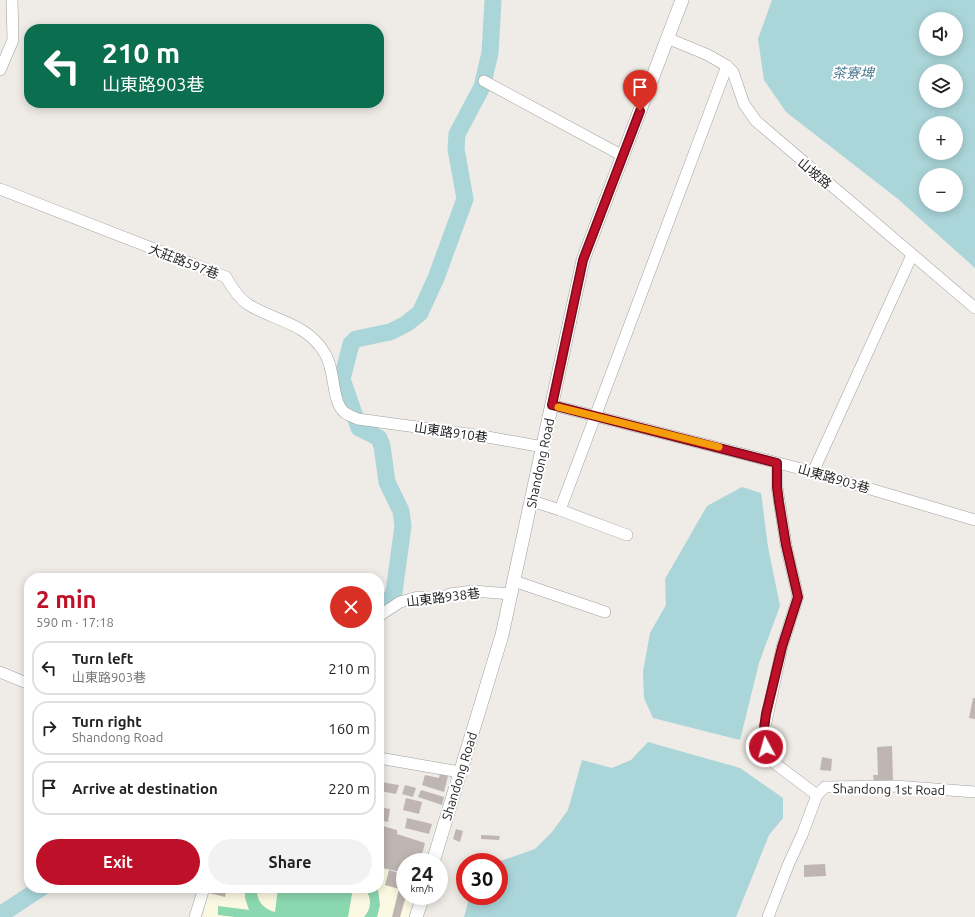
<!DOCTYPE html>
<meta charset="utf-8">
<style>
:root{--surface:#fff;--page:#f2f2f2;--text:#222;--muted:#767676;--line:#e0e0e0;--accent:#be1028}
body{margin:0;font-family:Ubuntu,"Noto Sans TC",sans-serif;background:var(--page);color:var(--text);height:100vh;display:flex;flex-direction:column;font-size:15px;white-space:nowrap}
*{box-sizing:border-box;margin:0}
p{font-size:13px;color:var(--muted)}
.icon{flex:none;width:22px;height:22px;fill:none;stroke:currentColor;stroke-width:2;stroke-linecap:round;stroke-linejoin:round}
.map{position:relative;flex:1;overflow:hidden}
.sheet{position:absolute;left:24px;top:573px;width:360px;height:320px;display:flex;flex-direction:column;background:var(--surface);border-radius:16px;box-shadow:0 2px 10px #0003}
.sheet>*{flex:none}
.top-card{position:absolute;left:24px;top:24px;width:360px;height:84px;border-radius:16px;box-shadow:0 2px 10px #0003;background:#0b6e4f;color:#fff;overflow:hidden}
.tools{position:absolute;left:919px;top:12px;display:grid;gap:8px}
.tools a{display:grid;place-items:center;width:44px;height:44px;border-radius:50%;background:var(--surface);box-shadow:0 2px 10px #0003;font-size:20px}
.speed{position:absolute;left:396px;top:853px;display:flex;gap:8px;font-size:20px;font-weight:700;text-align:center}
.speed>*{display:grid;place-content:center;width:52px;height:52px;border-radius:50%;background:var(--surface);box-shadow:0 2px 10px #0003;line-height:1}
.speed small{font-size:10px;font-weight:400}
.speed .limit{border:6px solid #d22;background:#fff;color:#111}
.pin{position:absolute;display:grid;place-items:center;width:34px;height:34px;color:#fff;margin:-41px -17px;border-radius:50% 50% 50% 0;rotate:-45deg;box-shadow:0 0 4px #0007}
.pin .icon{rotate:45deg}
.me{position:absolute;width:44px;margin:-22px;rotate:354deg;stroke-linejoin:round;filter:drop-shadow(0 0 3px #0008)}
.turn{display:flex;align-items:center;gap:14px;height:84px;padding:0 12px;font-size:18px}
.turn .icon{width:52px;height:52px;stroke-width:2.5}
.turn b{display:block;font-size:28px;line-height:34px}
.round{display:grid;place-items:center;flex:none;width:42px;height:42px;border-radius:21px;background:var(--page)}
.summary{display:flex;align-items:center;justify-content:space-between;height:68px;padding:0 12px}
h1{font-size:24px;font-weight:700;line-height:30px;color:var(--accent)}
.cta{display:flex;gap:8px;margin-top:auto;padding:8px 12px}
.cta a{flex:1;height:46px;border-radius:24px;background:var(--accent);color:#fff;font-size:16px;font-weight:700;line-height:46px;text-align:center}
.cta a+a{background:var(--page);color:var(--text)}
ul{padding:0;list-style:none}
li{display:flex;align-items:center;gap:12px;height:54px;margin:0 8px 6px;padding:0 4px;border:2px solid var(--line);border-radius:16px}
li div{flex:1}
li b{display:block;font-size:15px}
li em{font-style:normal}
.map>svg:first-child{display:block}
.education{fill:#fcf9e2}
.pitch{fill:#8bd7af}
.water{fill:#aad5d9;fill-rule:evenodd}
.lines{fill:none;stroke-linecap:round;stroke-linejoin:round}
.river{stroke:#aad5d9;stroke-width:17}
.building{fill:#bfb6b3}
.minor-casing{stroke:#a0a0a0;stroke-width:12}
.tertiary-casing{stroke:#a0a0a0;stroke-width:14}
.minor{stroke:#fff;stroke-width:11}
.tertiary{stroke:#fff;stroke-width:13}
.route-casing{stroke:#7c0a1a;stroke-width:10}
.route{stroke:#be1028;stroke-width:7}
.slow{stroke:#f59e0b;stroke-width:7}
.labels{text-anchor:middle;stroke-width:4;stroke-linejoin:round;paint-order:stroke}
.street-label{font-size:13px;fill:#1f1f1f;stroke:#fff}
.water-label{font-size:14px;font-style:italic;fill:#497790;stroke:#fff}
</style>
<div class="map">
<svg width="975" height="917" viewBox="0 0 975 917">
<rect width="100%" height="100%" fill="#efebe6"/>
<!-- education -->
<polygon class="education" points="379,868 405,875 405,896 417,896 411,917 203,917 210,888 379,888"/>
<!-- pitch -->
<g class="pitch">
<path d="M245,888h12c-1,12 6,21 18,24l3,-24h75l-5,29h-113l-17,-2v-9l31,4 -4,-12z"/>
<path d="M364,888l14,1 2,16 -3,12h-13c8,-9 8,-20 0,-29z"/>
</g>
<!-- water -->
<g class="water">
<path d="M772,0h203v268l-77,-69 -112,-87 -22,-32 -6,-41zM926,19h30v30h-30zM926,71h30v30h-30zM926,123h30v30h-30zM926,175h30v30h-30z"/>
<polygon points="742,487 761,493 768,547 780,606 759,663 740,740 653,718 644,698 643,672 650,633 666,605 665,579 707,506"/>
<polygon points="648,742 740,768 783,798 783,818 769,835 736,917 464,917 470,896 499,896 498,862 535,849 552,832 568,810 582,760 612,768 631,760"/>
</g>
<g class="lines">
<!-- river -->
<g class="river">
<polyline points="379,609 389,602 394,592 403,526 401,511 387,482 382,446 379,438 359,428 342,379 351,344 356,339 390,332 406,324 420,313 436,278 465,199 456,149 457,134 482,87 490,53 493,0"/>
<polyline points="0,915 41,888"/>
</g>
</g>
<!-- building -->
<g class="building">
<polygon points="973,698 975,698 975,719 969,718"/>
<polygon points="892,746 893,781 874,782 873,775 878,775 877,747"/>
<polygon points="822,757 832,759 831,771 820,770"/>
<polygon points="440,774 448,776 444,792 422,785 425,775 439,778"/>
<polygon points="381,782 399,785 396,794 380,791"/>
<polygon points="405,785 416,788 413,797 402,794"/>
<polygon points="421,790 444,797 442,805 418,797"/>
<polygon points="406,798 422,802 419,814 403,810"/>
<polygon points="379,807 390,809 388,822 379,820"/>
<polygon points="407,818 432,824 429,834 405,828"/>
<polygon points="379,825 397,830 397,834 425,843 420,862 405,862 405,873 379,867"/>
<polygon points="456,829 463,831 460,842 453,839"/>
<polygon points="481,835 500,836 499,840 481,839"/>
<polygon points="825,864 826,876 804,877 804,865"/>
<polygon points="389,870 405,875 406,896 400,917 392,917 399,889 385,885"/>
<polygon points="210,888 227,888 225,897 209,893"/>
</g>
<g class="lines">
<defs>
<g id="minor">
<polyline points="667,38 708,55 727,66 733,72 744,104 756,121 975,308"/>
<polyline points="0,70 13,40 12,0"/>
<polyline points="484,81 623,156"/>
<path d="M0,189l226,88c6,11 13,22 23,28 26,16 57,18 75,47 12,18 7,48 20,60 3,3 10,5 14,7l124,17 61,11"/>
<polyline points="552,405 813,472 975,520"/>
<polyline points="777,463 777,487 786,545 798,597 782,647 763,736 769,759 817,795"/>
<polyline points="813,472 912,255"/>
<polyline points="532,501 560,510 627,535"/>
<polyline points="560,510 727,66"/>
<polyline points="514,581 605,612"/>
<polyline points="379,616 400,602 418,597 438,599 450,594 473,591 511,594"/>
<polyline points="0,672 29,684"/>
<polyline points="379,758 460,772"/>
<polyline points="195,917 204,888"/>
<polyline points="768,917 789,863 802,835 817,795 825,787 895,786 975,792"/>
</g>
<g id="tertiary">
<polyline points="433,862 502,635 583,260 682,0"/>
<polyline points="416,917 423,896"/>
</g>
</defs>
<!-- minor casing -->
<use href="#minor" class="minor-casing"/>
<!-- tertiary casing -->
<use href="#tertiary" class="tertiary-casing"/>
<!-- minor -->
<use href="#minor" class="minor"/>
<!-- tertiary -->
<use href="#tertiary" class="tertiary"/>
</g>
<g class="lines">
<defs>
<polyline id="route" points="640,111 583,260 552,405 777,463 777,487 779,502 786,545 798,597 782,647 766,714 763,736 766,747"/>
</defs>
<!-- route casing -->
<use href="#route" class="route-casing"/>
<!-- route -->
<use href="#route" class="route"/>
<!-- slow -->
<polyline class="slow" points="558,407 719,447"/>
</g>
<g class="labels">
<!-- street labels -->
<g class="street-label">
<text transform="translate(815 173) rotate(40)" y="5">山坡路</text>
<text transform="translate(184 261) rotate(21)" y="5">大莊路597巷</text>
<text transform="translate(451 432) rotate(8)" y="5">山東路910巷</text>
<text transform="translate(540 463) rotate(-78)" y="5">Shandong Road</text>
<text transform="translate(834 478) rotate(16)" y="5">山東路903巷</text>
<text transform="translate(443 597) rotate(-7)" y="5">山東路938巷</text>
<text transform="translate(459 776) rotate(-73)" y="5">Shandong Road</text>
<text transform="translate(889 789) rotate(1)" y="5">Shandong 1st Road</text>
</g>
<!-- water labels -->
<g class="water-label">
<text x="853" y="78">茶寮埤</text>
</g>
</g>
</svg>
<div class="tools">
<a><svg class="icon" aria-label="sound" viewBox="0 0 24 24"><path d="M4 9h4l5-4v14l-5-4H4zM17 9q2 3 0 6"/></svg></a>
<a><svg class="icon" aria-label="layers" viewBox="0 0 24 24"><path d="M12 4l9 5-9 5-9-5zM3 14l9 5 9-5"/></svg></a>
<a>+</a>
<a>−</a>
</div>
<div class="speed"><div>24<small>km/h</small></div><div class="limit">30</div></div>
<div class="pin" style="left:640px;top:111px;background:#d93025"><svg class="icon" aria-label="arrive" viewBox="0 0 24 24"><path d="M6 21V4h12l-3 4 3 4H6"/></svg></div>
<svg class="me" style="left:766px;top:747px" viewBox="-20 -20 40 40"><circle r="17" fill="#be1028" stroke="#fff" stroke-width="3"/><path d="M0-11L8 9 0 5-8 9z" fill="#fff"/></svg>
<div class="top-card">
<div class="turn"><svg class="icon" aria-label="left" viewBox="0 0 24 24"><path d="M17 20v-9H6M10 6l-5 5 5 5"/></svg><div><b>210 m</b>山東路903巷</div></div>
</div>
<section class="sheet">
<div class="summary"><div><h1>2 min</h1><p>590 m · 17:18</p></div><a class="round" style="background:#d93025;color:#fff"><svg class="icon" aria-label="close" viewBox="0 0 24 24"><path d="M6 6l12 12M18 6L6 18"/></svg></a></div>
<ul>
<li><svg class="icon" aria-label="left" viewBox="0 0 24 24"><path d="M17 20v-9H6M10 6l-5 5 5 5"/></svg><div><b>Turn left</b><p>山東路903巷</p></div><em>210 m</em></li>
<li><svg class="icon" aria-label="right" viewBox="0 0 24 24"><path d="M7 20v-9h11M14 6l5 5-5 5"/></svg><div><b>Turn right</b><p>Shandong Road</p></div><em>160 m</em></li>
<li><svg class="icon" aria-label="arrive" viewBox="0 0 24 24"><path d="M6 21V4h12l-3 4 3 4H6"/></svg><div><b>Arrive at destination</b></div><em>220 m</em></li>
</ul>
<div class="cta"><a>Exit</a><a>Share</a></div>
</section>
</div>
